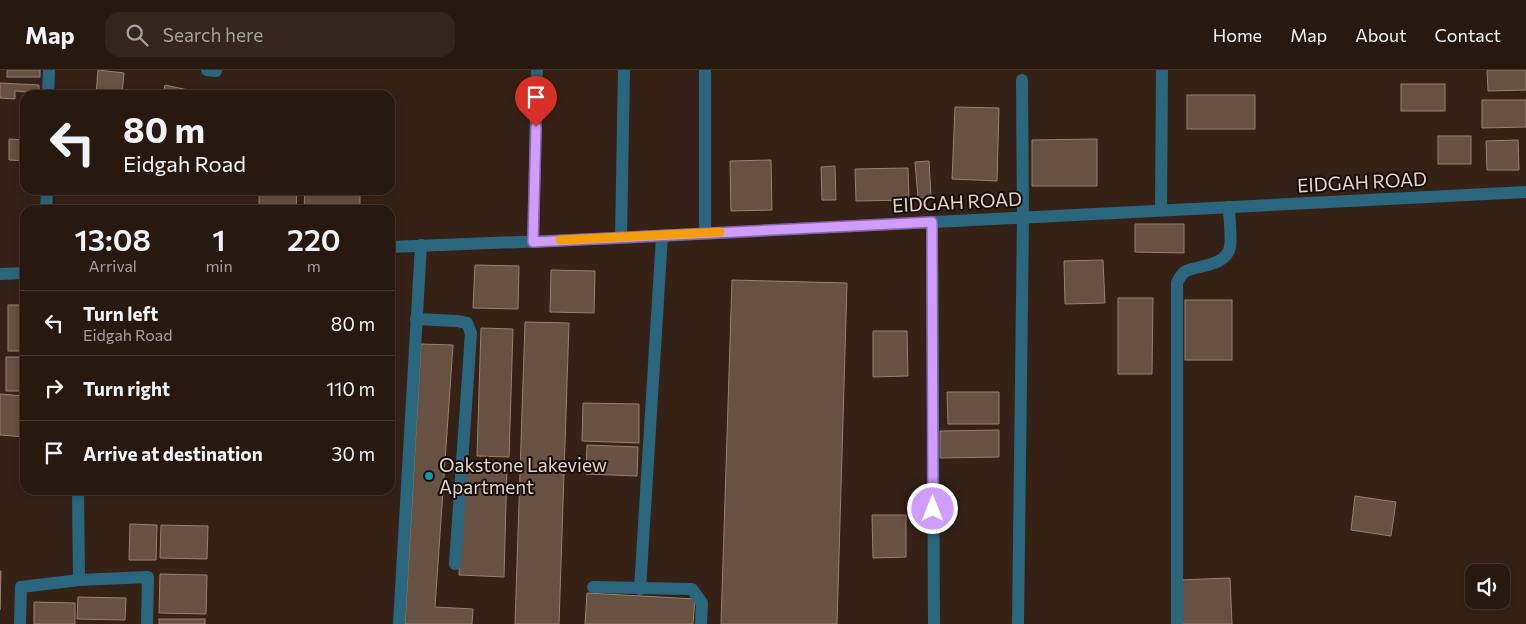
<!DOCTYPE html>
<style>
:root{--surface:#281910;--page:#34261e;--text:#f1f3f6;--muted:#a5a09f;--line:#443830}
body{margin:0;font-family:Commissioner,sans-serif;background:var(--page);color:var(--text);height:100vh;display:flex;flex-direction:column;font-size:19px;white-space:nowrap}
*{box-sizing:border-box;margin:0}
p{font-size:16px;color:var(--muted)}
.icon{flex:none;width:28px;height:28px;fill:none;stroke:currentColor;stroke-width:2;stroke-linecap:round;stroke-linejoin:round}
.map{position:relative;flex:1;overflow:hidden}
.panel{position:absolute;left:20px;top:135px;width:375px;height:290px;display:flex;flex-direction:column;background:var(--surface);border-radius:15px;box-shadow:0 2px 8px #0003,0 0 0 1px var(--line)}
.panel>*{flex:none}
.top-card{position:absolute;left:20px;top:20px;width:375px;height:105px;border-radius:15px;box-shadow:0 2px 8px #0003,0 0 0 1px var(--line);background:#281910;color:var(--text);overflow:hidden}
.controls{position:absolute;left:1465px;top:494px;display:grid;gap:10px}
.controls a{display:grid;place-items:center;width:45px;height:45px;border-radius:10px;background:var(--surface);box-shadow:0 2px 8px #0003,0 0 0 1px var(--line);font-size:25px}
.pin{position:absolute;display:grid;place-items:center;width:42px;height:42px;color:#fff;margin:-51px -21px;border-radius:50% 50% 50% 0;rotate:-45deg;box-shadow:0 0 5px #0007}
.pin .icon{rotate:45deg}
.me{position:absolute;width:55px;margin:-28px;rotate:0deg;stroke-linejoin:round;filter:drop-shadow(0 0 4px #0008)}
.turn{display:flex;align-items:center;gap:18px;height:105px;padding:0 20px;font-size:22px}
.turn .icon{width:65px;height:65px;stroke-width:2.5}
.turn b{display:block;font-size:35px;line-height:42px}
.eta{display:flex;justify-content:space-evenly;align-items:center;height:85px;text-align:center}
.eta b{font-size:30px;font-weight:600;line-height:35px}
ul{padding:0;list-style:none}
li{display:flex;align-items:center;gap:15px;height:65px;padding:0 20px;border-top:1px solid var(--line)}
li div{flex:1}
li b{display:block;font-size:19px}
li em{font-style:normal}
header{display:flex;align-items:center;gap:30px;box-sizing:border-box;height:70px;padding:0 25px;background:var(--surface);border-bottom:1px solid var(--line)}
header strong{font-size:24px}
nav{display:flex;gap:28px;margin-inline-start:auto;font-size:18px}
.search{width:350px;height:45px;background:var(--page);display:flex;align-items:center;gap:12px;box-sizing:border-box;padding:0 18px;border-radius:15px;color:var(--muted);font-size:19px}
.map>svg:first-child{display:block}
.building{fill:#675142;stroke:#998070}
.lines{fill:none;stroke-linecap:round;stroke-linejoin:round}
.minor{stroke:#2a677f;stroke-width:12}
.route-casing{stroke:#8766a5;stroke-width:12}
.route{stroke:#d09dfe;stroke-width:9}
.slow{stroke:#f59e0b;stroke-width:9}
.culture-dot{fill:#0f9aa8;stroke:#170d08;stroke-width:2}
.labels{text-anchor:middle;stroke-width:4;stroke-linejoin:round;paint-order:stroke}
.street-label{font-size:19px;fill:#e2d3cc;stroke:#170d08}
.poi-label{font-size:19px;fill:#e2d3cc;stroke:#170d08;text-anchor:start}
</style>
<header>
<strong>Map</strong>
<div class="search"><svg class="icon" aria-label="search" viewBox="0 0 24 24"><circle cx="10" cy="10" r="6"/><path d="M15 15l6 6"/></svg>Search here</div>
<nav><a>Home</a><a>Map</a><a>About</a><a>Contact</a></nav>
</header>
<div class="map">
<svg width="1526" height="554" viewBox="0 0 1526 554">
<rect width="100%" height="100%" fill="#362116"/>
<!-- building -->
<g class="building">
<rect x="7" y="0" width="33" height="7"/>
<polygon points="98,0 124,3 122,25 96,25"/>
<polygon points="1487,0 1526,0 1526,20 1488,21"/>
<polygon points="0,13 39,15 39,23 15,21 15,29 0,28"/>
<rect x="1401" y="14" width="44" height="27"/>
<polygon points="165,15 193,21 193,25 163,25"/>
<rect x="1187" y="25" width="68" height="34"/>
<polygon points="1482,30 1526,30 1526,57 1482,58"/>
<polygon points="955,37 999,38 997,111 952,109"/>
<rect x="1438" y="66" width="33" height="28"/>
<polygon points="9,69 25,70 25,91 9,90"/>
<polygon points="1097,69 1097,116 1032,116 1032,70"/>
<polygon points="1518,70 1519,100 1487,100 1486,71"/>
<polygon points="771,90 772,140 731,141 730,91"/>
<polygon points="929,91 931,127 918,128 915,92"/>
<polygon points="835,96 836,130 822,130 821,97"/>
<polygon points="908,98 909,130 856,131 855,99"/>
<polygon points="259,120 297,120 296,140 259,140"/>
<polygon points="305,120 360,120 360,140 304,140"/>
<polygon points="1135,154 1184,154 1184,183 1135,182"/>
<polygon points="1103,190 1105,233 1065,234 1064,191"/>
<polygon points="475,195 519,196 518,239 473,238"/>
<polygon points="551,200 595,201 594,243 550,242"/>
<polygon points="732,210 847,213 837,554 721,554"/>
<polygon points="1118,228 1153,228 1152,304 1118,304"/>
<rect x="1185" y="230" width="47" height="60"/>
<rect x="8" y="235" width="17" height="46"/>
<polygon points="525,252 569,253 559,554 515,554"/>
<polygon points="481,258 513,259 509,387 477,386"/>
<polygon points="873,261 907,261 908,306 873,307"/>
<polygon points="421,274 453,275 435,537 473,539 472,554 405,554"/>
<rect x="6" y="287" width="19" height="34"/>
<polygon points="947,322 999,322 999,354 948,354"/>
<polygon points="0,324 25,326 25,367 0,365"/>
<polygon points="583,333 639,334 639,373 582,371"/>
<polygon points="999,360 999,387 940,388 940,361"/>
<polygon points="587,375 638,377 637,406 586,404"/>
<polygon points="463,394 507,395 504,507 459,505"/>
<polygon points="1355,426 1396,432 1391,466 1351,460"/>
<polygon points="872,445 906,445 906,487 873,488"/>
<polygon points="130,454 157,455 156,490 129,490"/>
<polygon points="161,455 208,456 207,489 160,488"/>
<polygon points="0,501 1,501 0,540"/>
<polygon points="160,504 207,505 206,544 159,543"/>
<polygon points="1230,508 1232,554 1179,554 1178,510"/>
<polygon points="587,523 695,529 693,554 585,554"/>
<polygon points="78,527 126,528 125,550 77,549"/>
<polygon points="34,532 75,533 75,554 34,554"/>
<rect x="159" y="549" width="46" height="5"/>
</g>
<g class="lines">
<!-- minor -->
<g class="minor">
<polyline points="207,0 216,1"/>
<polyline points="48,25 49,0"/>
<polyline points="46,140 47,120"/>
<polyline points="1161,140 1162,0"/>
<polyline points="932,152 934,554"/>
<polyline points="705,163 705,0"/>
<polyline points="621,168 624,0"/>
<polyline points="533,172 537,0"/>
<polyline points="390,177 621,168 1526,122"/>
<polyline points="0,204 25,203"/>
<polyline points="416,249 457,251 467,253 471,263 455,494"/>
<polyline points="79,510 148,507 147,554"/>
<polyline points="593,517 692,519 702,533 701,554"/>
<polyline points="640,519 662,166"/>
<polyline points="20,554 21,517 79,510 78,420"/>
<polyline points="399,554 421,175"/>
<polyline points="1018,554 1023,148 1022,10"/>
<path d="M1177,554v-341c2,-5 4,-9 9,-12 14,-6 40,-5 44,-24 2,-8 -1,-30 -1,-40"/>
</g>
</g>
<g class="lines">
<defs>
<polyline id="route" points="536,57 533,172 932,152 933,439"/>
</defs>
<!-- route casing -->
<use href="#route" class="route-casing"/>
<!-- route -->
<use href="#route" class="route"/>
<!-- slow -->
<polyline class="slow" points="560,170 720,162"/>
</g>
<!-- markers -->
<circle class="culture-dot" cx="429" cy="406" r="5"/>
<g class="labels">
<!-- street labels -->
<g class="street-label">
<text transform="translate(1362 112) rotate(-3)" y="7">EIDGAH ROAD</text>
<text transform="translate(957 132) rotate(-3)" y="7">EIDGAH ROAD</text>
</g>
<!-- poi labels -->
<g class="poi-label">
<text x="439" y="402">Oakstone Lakeview<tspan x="439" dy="22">Apartment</tspan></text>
</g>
</g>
</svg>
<div class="controls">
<a><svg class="icon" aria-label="sound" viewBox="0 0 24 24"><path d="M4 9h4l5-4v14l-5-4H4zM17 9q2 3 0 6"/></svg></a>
</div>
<div class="pin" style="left:536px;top:57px;background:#d93025"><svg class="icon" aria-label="arrive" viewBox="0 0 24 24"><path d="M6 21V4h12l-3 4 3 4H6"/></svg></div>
<svg class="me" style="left:933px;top:439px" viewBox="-20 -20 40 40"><circle r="17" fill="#d09dfe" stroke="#fff" stroke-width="3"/><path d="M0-11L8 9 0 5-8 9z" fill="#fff"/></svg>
<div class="top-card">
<div class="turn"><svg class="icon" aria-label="left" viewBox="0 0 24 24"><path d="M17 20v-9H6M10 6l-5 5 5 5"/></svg><div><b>80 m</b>Eidgah Road</div></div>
</div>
<section class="panel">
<div class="eta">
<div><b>13:08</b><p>Arrival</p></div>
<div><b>1</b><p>min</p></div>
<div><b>220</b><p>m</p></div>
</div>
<ul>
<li><svg class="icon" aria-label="left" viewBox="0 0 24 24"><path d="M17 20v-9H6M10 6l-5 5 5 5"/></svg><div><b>Turn left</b><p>Eidgah Road</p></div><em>80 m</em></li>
<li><svg class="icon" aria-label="right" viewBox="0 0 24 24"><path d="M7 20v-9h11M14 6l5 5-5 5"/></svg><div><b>Turn right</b></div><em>110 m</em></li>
<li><svg class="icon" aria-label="arrive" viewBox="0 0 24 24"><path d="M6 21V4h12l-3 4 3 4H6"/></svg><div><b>Arrive at destination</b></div><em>30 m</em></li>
</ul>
</section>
</div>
